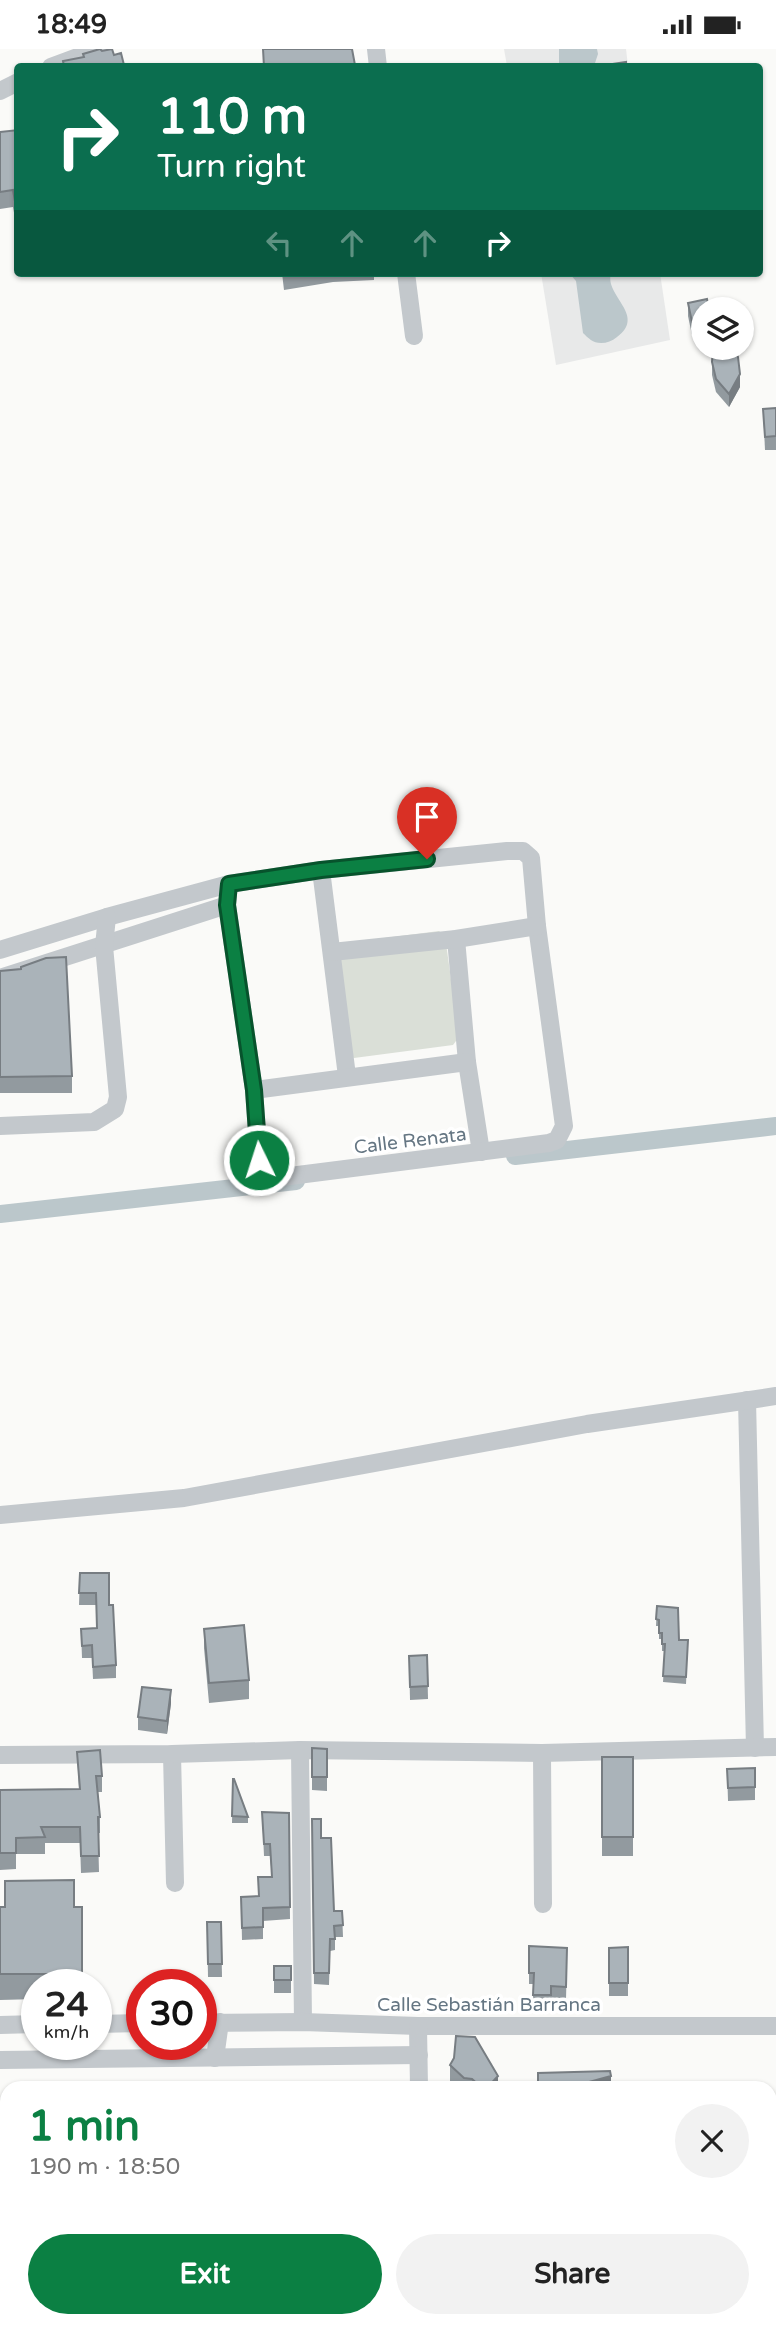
<!DOCTYPE html>
<meta charset="utf-8">
<style>
:root{--surface:#fff;--page:#f2f2f2;--text:#222;--muted:#767676;--accent:#0b8043}
body{margin:0;font-family:"Varela Round",sans-serif;background:var(--page);color:var(--text);height:100vh;display:flex;flex-direction:column;font-size:26px;white-space:nowrap}
*{box-sizing:border-box;margin:0}
p{font-size:23px;color:var(--muted)}
.icon{flex:none;width:38px;height:38px;fill:none;stroke:currentColor;stroke-width:2;stroke-linecap:round;stroke-linejoin:round}
.map{position:relative;flex:1;overflow:hidden}
.details{position:absolute;left:0px;top:2032px;width:777px;height:247px;display:flex;flex-direction:column;background:var(--surface);border-radius:21px 21px 0 0;box-shadow:0 2px 5px #0004}
.details>*{flex:none}
.top-card{position:absolute;left:14px;top:14px;width:749px;height:214px;border-radius:7px;box-shadow:0 2px 5px #0004;background:#0b6e4f;color:#fff;overflow:hidden}
.controls{position:absolute;left:691px;top:248px;display:grid;gap:14px}
.controls a{display:grid;place-items:center;width:63px;height:63px;border-radius:50%;background:var(--surface);box-shadow:0 2px 5px #0004;font-size:35px}
.speed{position:absolute;left:21px;top:1920px;display:flex;gap:14px;font-size:35px;font-weight:700;text-align:center}
.speed>*{display:grid;place-content:center;width:91px;height:91px;border-radius:50%;background:var(--surface);box-shadow:0 2px 5px #0004;line-height:1}
.speed small{font-size:18px;font-weight:400}
.speed .limit{border:10px solid #d22;background:#fff;color:#111}
.pin{position:absolute;display:grid;place-items:center;width:60px;height:60px;color:#fff;margin:-72px -30px;border-radius:50% 50% 50% 0;rotate:-45deg;box-shadow:0 0 7px #0007}
.pin .icon{rotate:45deg}
.me{position:absolute;width:77px;margin:-38px;rotate:356deg;stroke-linejoin:round;filter:drop-shadow(0 0 5px #0008)}
.turn{display:flex;align-items:center;gap:24px;height:147px;padding:0 28px;font-size:32px}
.turn .icon{width:91px;height:91px;stroke-width:2.5}
.turn b{display:block;font-size:49px;line-height:60px}
.lanes{display:flex;align-items:center;height:66px;padding:0 28px;background:#0003;justify-content:center;gap:35px;direction:ltr}
.lanes .off{opacity:.35}
.round{display:grid;place-items:center;flex:none;width:74px;height:74px;border-radius:37px;background:var(--page)}
.overview{display:flex;align-items:center;justify-content:space-between;height:119px;padding:0 28px}
h1{font-size:42px;font-weight:700;line-height:52px;color:var(--accent)}
.action{display:flex;gap:14px;margin-top:auto;padding:14px 28px}
.action a{flex:1;height:80px;border-radius:42px;background:var(--accent);color:#fff;font-size:28px;font-weight:700;line-height:80px;text-align:center}
.action a+a{background:var(--page);color:var(--text)}
.status{display:flex;justify-content:space-between;align-items:center;height:49px;padding:0 35px;background:var(--surface);direction:ltr}
.status svg{height:19px;fill:currentColor}
.map>svg:first-child{display:block}
.built{fill:#e8e9e9}
.green{fill:#dadfd7}
.water{fill:#bbc7cb}
.lines{fill:none;stroke-linecap:round;stroke-linejoin:round}
.canal{stroke:#bbc7cb;stroke-width:18}
.minor{stroke:#c3c8cc;stroke-width:18}
.wall{fill:#929a9f}
.shaded-wall{fill:#777d82}
.building{fill:#aab3b9;stroke:#777d82;stroke-width:2}
.route-casing{stroke:#07532c;stroke-width:18}
.route{stroke:#0b8043;stroke-width:12}
.labels{text-anchor:middle;stroke-width:7;stroke-linejoin:round;paint-order:stroke}
.street-label{font-size:19px;fill:#657683;stroke:#fff}
</style>
<div class="status"><b>18:49</b><svg viewBox="0 0 49 12"><path d="M0 12V9h3v3zM5 12V6h3v6zM10 12V3h3v9zM15 12V0h3v12zM26 1h20v11H26zM47 4h2v5h-2z"/></svg></div>
<div class="map">
<svg width="776" height="2277" viewBox="0 0 776 2277">
<rect width="100%" height="100%" fill="#fafaf8"/>
<!-- built -->
<g class="built">
<polygon points="504,0 626,0 628,17 507,17"/>
<polygon points="541,224 660,224 670,291 556,316"/>
</g>
<!-- green -->
<g class="green">
<polygon points="439,882 445,887 459,988 453,996 354,1009 347,1005 337,895"/>
<polygon points="0,2187 7,2187 7,2272 199,2272 199,2277 0,2277"/>
</g>
<!-- water -->
<g class="water">
<polygon points="559,0 597,0 598,5 594,17 559,18"/>
<path d="M569,224h42c-7,23 36,42 6,64 -5,4 -10,6 -16,6 -8,0 -13,-5 -18,-10l-7,-52z"/>
</g>
<g class="lines">
<!-- canal -->
<g class="canal">
<polyline points="515,1107 776,1077"/>
<polyline points="0,1165 296,1132"/>
</g>
<!-- minor -->
<g class="minor">
<polyline points="376,0 378,18"/>
<polyline points="51,18 99,0"/>
<polyline points="0,42 18,33"/>
<polyline points="406,224 414,287"/>
<polyline points="321,821 347,1027"/>
<polyline points="456,890 467,1013 481,1103"/>
<polyline points="0,901 107,868 229,835 321,821 507,802 523,802 531,809 537,877 564,1077 557,1091 549,1094 282,1128 267,1123 259,1111 254,1041 227,856 229,835"/>
<polyline points="332,903 456,890 537,877"/>
<polyline points="0,929 227,856"/>
<polyline points="254,1041 467,1013"/>
<polyline points="0,1077 94,1073 115,1060 118,1048 104,897 107,868"/>
<polyline points="747,1351 755,1699"/>
<polyline points="0,1466 184,1449 587,1375 776,1347"/>
<polyline points="300,1701 303,1973"/>
<polyline points="542,1704 543,1855"/>
<polyline points="172,1705 175,1834"/>
<polyline points="0,1706 172,1705 300,1701 542,1704 776,1698"/>
<polyline points="201,1974 303,1973 418,1977 776,1977"/>
<polyline points="96,1975 142,1974"/>
<polyline points="0,1976 37,1975"/>
<polyline points="418,1977 419,2039"/>
<polyline points="215,2009 220,1973"/>
<polyline points="0,2011 419,2006"/>
<polyline points="421,2272 421,2277"/>
</g>
</g>
<!-- wall -->
<g class="wall">
<polygon points="18,81 18,174 16,175 13,158 0,160 0,83"/>
<polygon points="282,224 374,224 374,231 333,233 284,241"/>
<polygon points="688,254 704,261 704,283 692,286 688,267"/>
<polygon points="712,301 740,338 729,358 716,343 712,326"/>
<polygon points="776,359 776,401 765,401 763,360"/>
<polygon points="0,922 72,1027 72,1044 0,1044"/>
<polygon points="80,1524 109,1556 116,1616 116,1629 93,1630 92,1609 82,1609 81,1580 97,1579 96,1556 79,1556"/>
<polygon points="657,1557 679,1591 688,1591 686,1635 663,1633 665,1602 662,1602 662,1590 659,1590 659,1577 656,1577"/>
<polygon points="204,1580 249,1631 249,1650 209,1654 204,1599"/>
<polygon points="427,1606 428,1650 410,1651 409,1607"/>
<polygon points="171,1654 167,1685 138,1681 138,1668"/>
<polygon points="312,1699 327,1700 327,1742 312,1741"/>
<polygon points="77,1703 102,1727 102,1743 98,1743 100,1768 100,1784 98,1784 99,1823 81,1824 80,1794 45,1794 45,1805 16,1805 16,1820 0,1821 0,1741 79,1740"/>
<rect x="602" y="1708" width="31" height="99"/>
<polygon points="755,1719 755,1751 728,1752 727,1720"/>
<polygon points="233,1730 248,1768 248,1774 232,1774"/>
<polygon points="262,1763 289,1764 290,1870 263,1872 263,1890 242,1891 241,1848 258,1847 272,1828 270,1807 264,1807"/>
<polygon points="312,1770 321,1789 334,1862 342,1862 343,1888 335,1888 335,1901 330,1902 329,1936 314,1935"/>
<polygon points="0,1858 82,1858 82,1936 37,1936 37,1950 0,1951"/>
<polygon points="207,1873 221,1873 222,1928 208,1928"/>
<polygon points="529,1897 567,1911 566,1950 551,1949 551,1958 533,1958 533,1935 529,1935"/>
<polygon points="628,1898 628,1947 609,1947 609,1899"/>
<rect x="274" y="1917" width="17" height="27"/>
<polygon points="450,2016 498,2039 454,2039 450,2035"/>
</g>
<!-- shaded-wall -->
<g class="shaded-wall">
<polygon points="740,325 740,338 729,358 729,345"/>
<polygon points="171,1641 171,1654 167,1685 167,1672"/>
<polygon points="498,2027 498,2039 487,2039"/>
<polygon points="611,2027 611,2039 578,2039 578,2036"/>
</g>
<!-- building -->
<g class="building">
<polygon points="100,0 102,2 112,0 114,6 121,4 124,16 121,18 61,18 64,17 63,12 84,8 83,5"/>
<polygon points="263,0 352,0 355,16 349,18 264,18"/>
<polygon points="626,13 626,18 593,18"/>
<polygon points="18,81 18,158 16,158 13,141 0,143 0,83"/>
<polygon points="707,250 709,261 704,261 704,270 692,273 688,254"/>
<polygon points="713,299 734,299 738,308 740,325 729,345 716,330 712,313"/>
<polygon points="776,359 776,387 765,388 763,360"/>
<polygon points="66,908 72,1027 0,1028 0,922 21,920 21,918 46,909"/>
<polygon points="80,1524 109,1524 109,1556 113,1556 116,1616 93,1618 92,1596 82,1597 81,1580 97,1579 96,1544 79,1544"/>
<polygon points="657,1557 678,1559 679,1591 688,1591 686,1628 663,1627 665,1595 662,1595 662,1584 659,1584 659,1571 656,1570"/>
<polygon points="244,1576 249,1631 209,1634 204,1580"/>
<polygon points="427,1606 428,1637 410,1638 409,1607"/>
<polygon points="142,1638 171,1641 167,1672 138,1668"/>
<polygon points="312,1699 327,1700 327,1728 312,1728"/>
<polygon points="100,1701 102,1727 96,1727 100,1768 98,1768 99,1807 81,1807 80,1778 41,1778 45,1788 16,1789 16,1804 0,1804 0,1741 80,1740 77,1703"/>
<rect x="602" y="1708" width="31" height="80"/>
<polygon points="755,1719 755,1738 728,1739 727,1720"/>
<polygon points="233,1730 234,1730 248,1768 232,1767"/>
<polygon points="262,1763 289,1764 290,1858 263,1859 263,1878 242,1879 241,1848 259,1847 258,1828 272,1828 270,1795 264,1795"/>
<polygon points="312,1770 321,1770 321,1789 331,1789 334,1862 342,1862 343,1876 334,1877 335,1890 330,1890 329,1924 314,1924"/>
<polygon points="74,1831 74,1858 82,1858 82,1925 0,1925 0,1858 5,1858 5,1832"/>
<polygon points="207,1873 221,1873 222,1915 208,1915"/>
<polygon points="529,1897 567,1899 566,1938 551,1937 551,1946 533,1946 534,1924 529,1924"/>
<polygon points="628,1898 628,1934 609,1934 609,1899"/>
<rect x="274" y="1917" width="17" height="14"/>
<polygon points="456,1987 475,1988 498,2027 487,2039 482,2039 472,2030 464,2029 450,2016 454,2009"/>
<polygon points="610,2022 611,2027 578,2036 578,2039 538,2039 538,2024"/>
</g>
<g class="lines">
<defs>
<polyline id="route" points="259,1111 254,1041 227,856 229,835 321,821 427,810"/>
</defs>
<!-- route casing -->
<use href="#route" class="route-casing"/>
<!-- route -->
<use href="#route" class="route"/>
</g>
<g class="labels">
<!-- street labels -->
<g class="street-label">
<text transform="translate(410 1091) rotate(-7)" y="7">Calle Renata</text>
<text x="489" y="1962">Calle Sebastián Barranca</text>
</g>
</g>
</svg>
<div class="controls">
<a><svg class="icon" aria-label="layers" viewBox="0 0 24 24"><path d="M12 4l9 5-9 5-9-5zM3 14l9 5 9-5"/></svg></a>
</div>
<div class="speed"><div>24<small>km/h</small></div><div class="limit">30</div></div>
<div class="pin" style="left:427px;top:810px;background:#d93025"><svg class="icon" aria-label="arrive" viewBox="0 0 24 24"><path d="M6 21V4h12l-3 4 3 4H6"/></svg></div>
<svg class="me" style="left:259px;top:1111px" viewBox="-20 -20 40 40"><circle r="17" fill="#0b8043" stroke="#fff" stroke-width="3"/><path d="M0-11L8 9 0 5-8 9z" fill="#fff"/></svg>
<div class="top-card">
<div class="turn"><svg class="icon" aria-label="right" viewBox="0 0 24 24"><path d="M7 20v-9h11M14 6l5 5-5 5"/></svg><div><b>110 m</b>Turn right</div></div>
<div class="lanes"><svg class="icon off" aria-label="left" viewBox="0 0 24 24"><path d="M17 20v-9H6M10 6l-5 5 5 5"/></svg><svg class="icon off" aria-label="ahead" viewBox="0 0 24 24"><path d="M12 20V5M6 11l6-6 6 6"/></svg><svg class="icon off" aria-label="ahead" viewBox="0 0 24 24"><path d="M12 20V5M6 11l6-6 6 6"/></svg><svg class="icon" aria-label="right" viewBox="0 0 24 24"><path d="M7 20v-9h11M14 6l5 5-5 5"/></svg></div>
</div>
<section class="details">
<div class="overview"><div><h1>1 min</h1><p>190 m · 18:50</p></div><a class="round"><svg class="icon" aria-label="close" viewBox="0 0 24 24"><path d="M6 6l12 12M18 6L6 18"/></svg></a></div>
<div class="action"><a>Exit</a><a>Share</a></div>
</section>
</div>
